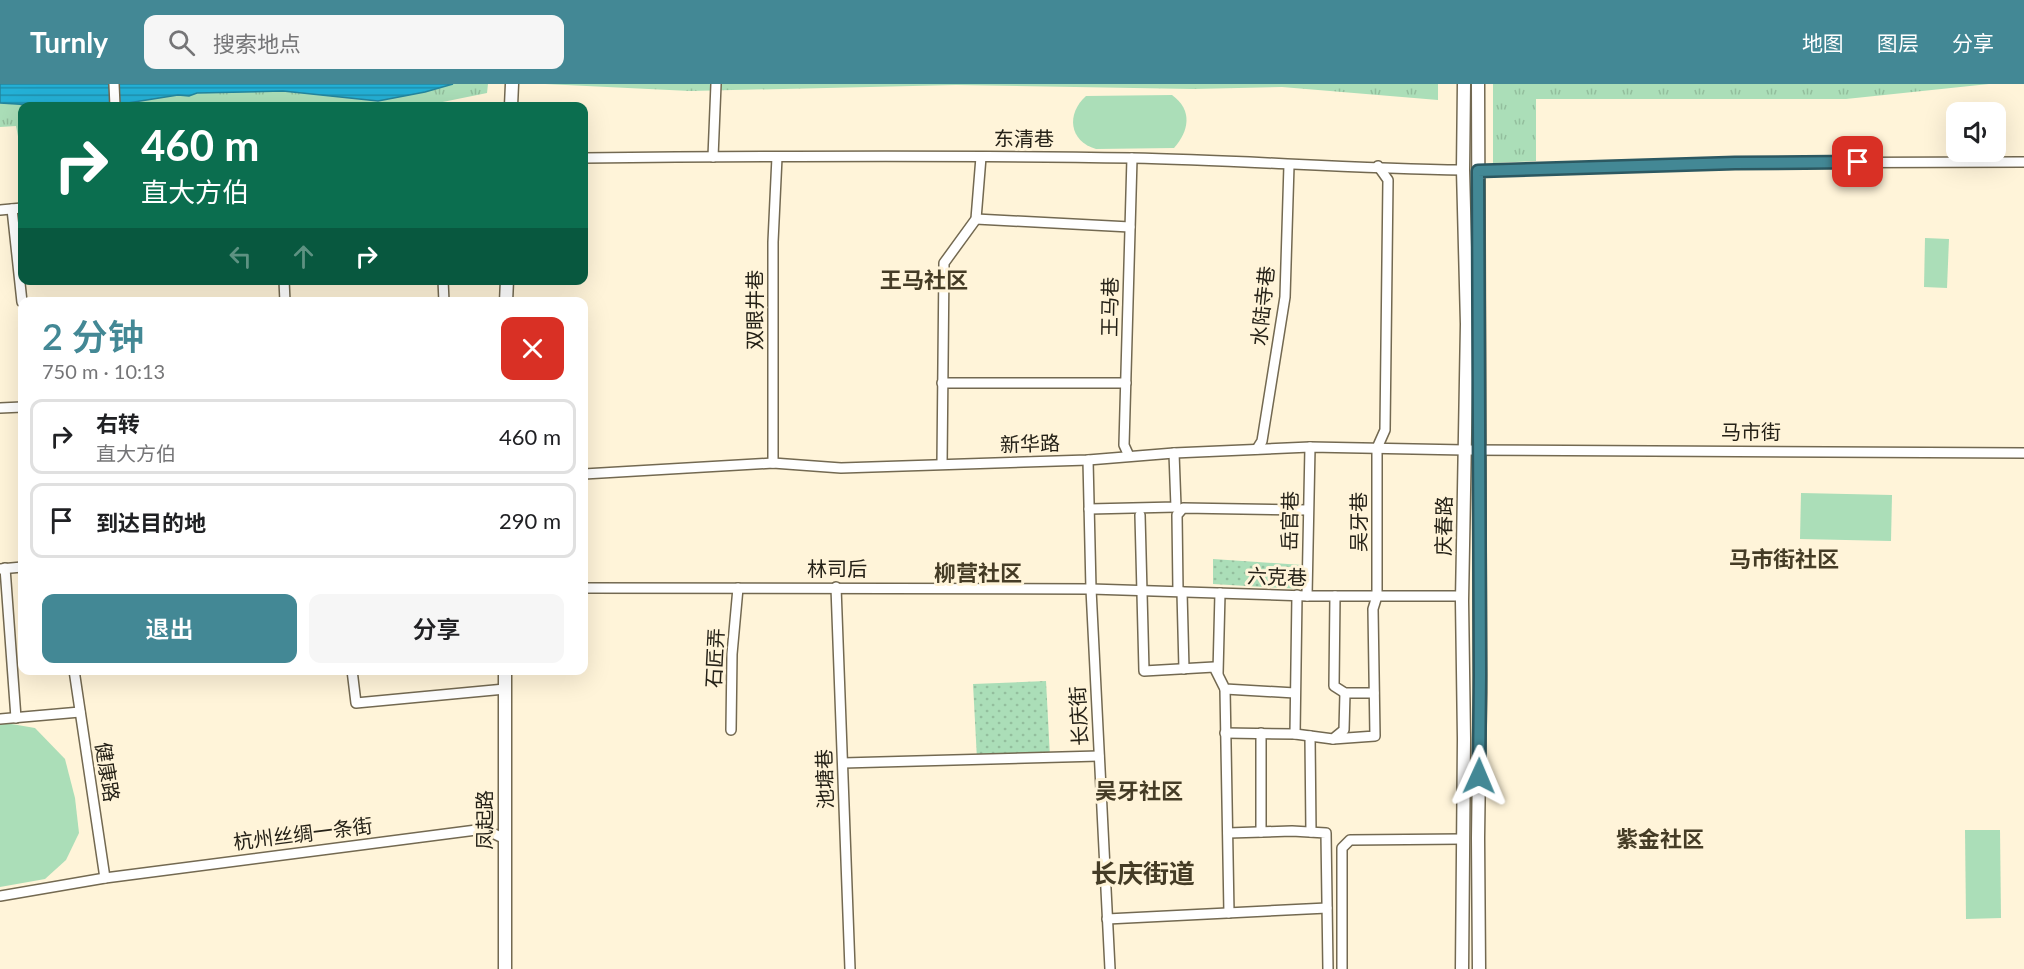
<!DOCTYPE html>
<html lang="zh">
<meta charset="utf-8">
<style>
:root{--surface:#fff;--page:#f6f6f6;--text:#202124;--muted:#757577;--line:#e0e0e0;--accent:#438895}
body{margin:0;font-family:Lato,"Noto Sans SC",sans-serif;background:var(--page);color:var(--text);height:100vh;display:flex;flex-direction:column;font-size:22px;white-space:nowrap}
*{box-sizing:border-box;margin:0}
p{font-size:20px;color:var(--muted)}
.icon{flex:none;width:33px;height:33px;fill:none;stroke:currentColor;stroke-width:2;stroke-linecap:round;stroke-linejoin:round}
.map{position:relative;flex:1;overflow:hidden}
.drawer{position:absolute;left:18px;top:213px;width:570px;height:378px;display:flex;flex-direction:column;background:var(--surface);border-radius:12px;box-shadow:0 6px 24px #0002}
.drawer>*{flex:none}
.banner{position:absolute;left:18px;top:18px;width:570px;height:183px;border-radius:12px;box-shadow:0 6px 24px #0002;background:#0b6e4f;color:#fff;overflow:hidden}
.controls{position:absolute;left:1946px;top:18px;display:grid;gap:12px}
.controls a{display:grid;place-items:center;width:60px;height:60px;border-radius:12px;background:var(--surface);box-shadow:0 6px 24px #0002;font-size:30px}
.pin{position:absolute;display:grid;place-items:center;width:51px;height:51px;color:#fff;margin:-26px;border-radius:12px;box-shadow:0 3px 9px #0006}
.me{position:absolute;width:66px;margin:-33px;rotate:1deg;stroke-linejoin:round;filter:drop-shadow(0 0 4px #0008)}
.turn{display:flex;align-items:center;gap:21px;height:126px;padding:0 24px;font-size:27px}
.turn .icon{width:78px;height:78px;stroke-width:2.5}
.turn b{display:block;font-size:42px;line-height:51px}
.lanes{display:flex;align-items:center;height:57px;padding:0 24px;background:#0003;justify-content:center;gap:30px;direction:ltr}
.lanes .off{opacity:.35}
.round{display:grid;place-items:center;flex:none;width:63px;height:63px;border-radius:12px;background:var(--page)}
.summary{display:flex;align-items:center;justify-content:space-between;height:102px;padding:0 24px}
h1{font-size:36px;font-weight:600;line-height:45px;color:var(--accent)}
.button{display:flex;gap:12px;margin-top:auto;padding:12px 24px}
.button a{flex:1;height:69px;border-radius:12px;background:var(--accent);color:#fff;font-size:24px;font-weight:600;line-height:69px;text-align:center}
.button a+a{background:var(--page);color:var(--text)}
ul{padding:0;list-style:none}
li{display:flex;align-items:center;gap:18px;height:75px;margin:0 12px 9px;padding:0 12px;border:3px solid var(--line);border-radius:12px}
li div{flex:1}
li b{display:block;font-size:22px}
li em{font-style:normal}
header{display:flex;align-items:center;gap:36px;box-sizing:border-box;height:84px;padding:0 30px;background:var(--accent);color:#fff}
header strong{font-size:28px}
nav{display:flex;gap:33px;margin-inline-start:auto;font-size:21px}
.search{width:420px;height:54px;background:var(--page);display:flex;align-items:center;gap:15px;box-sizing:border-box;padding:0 21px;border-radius:12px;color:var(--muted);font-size:22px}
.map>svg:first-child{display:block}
.grass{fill:url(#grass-tufts)}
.park{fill:url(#park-dots)}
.pitch{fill:#abdeb8}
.water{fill:url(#water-rules);stroke:#24859d;stroke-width:1.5}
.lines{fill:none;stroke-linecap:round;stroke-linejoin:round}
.minor-casing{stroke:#736951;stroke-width:12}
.major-casing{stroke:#736951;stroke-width:15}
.minor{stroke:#fff;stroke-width:9}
.major{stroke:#fff;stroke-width:12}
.route-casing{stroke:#2c5861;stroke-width:15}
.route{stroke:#438895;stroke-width:10}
.labels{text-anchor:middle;stroke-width:6;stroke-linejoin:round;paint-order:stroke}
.street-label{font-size:20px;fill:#252117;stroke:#fff4d9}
.quarter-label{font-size:22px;font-weight:bold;fill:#453c26;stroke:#fff4d9}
.district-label{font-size:26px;font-weight:bold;fill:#453c26;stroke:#fff4d9}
</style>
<header>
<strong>Turnly</strong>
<div class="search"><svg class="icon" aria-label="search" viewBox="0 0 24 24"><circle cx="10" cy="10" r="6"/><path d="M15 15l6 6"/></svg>搜索地点</div>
<nav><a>地图</a><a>图层</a><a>分享</a></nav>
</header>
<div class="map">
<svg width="2024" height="885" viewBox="0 0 2024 885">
<defs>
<pattern id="grass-tufts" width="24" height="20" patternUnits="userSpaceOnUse" patternTransform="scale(1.5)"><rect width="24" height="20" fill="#abdeb8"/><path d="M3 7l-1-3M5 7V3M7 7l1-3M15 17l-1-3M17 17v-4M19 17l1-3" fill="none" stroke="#93be9d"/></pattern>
<pattern id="park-dots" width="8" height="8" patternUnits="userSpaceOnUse" patternTransform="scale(1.5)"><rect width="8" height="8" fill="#abdeb8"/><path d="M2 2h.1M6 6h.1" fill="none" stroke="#93be9d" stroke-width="1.8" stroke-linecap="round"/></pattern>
<pattern id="water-rules" width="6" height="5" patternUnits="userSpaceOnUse" patternTransform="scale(1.5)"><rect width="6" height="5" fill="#24b0d6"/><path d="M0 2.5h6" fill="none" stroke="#1f8fad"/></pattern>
</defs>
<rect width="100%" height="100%" fill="#fff4d9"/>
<!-- grass -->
<g class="grass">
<polygon points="0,0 488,0 487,9 423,22 22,22 22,73 16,42 0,43"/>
<polygon points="545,0 1438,0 1438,16 1282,3 1193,5 956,1 690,7"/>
<polygon points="1493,0 1989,0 1846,15 1536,15 1536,77 1493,79"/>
</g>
<!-- park -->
<g class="park">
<polygon points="1213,475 1302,481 1300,505 1213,500"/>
<polygon points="1046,597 1050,673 977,675 973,600"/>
</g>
<!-- pitch -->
<g class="pitch">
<path d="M1172,11c21,15 17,36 2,53l-78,1c-27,-8 -30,-35 -10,-53z"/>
<polygon points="1925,154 1949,155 1947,204 1924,203"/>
<polygon points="1801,409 1892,411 1891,457 1800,455"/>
<polygon points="0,638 35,644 65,675 75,714 79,749 66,776 45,795 0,803"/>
<polygon points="1965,746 2000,746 2001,834 1966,835"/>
</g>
<!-- water -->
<polygon class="water" points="0,0 453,0 425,8 378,17 283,7 197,9 189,12 178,11 109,22 48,22 0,19"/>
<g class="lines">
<defs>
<g id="minor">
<polyline points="114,0 115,22"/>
<polyline points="713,73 716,0"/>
<path d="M584,74c182,-2 366,-3 548,0 111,2 221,11 331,12"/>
<polyline points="1478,87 1735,79 2024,78"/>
<polyline points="12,125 22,218"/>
<polyline points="0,126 22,124"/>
<polyline points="976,135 1130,143"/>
<polyline points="284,196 285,218"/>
<polyline points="443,196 444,218"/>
<polyline points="942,299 1126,299"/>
<polyline points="0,324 22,323"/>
<polyline points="1257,365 1262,357 1285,213 1289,81"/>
<polyline points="1129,372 1124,361 1132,74"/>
<polyline points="1088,376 1091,505 1110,885"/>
<polyline points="773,379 773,158 777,73"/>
<polyline points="942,380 944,179 976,135 981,73"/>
<polyline points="584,390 773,379 841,384 1088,376 1174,369 1310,363 1465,366 2024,369"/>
<polyline points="1089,425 1176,423 1174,369"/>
<polyline points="1140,431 1144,587 1214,583 1225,605 1295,609"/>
<polyline points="5,484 16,634"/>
<polyline points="0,485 22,483"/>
<polyline points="836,503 850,885"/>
<polyline points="584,504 1091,505 1307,512 1463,512"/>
<polyline points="1178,507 1177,431 1183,424 1308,426"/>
<polyline points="1182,508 1184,585"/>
<polyline points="1307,512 1310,363"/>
<polyline points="1335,512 1334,602 1345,609 1374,609"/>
<polyline points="74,586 105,794"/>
<polyline points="352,586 356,619 505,605"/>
<polyline points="1218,589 1220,509"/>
<polyline points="1225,605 1229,829"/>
<polyline points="0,635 80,628"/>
<polyline points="731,646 732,570 738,504"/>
<polyline points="1225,649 1295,650 1333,655 1344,646 1345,609"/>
<polyline points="1261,649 1261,748"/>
<polyline points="1295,650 1297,511"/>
<polyline points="1310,652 1311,748"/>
<polyline points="1333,655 1375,652 1373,525 1377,512 1377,364 1385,346 1388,96 1378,82"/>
<polyline points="843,679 1099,672"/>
<polyline points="1228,749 1292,747 1326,749 1328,885"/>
<polyline points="0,812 105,794 484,745 505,755"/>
<polyline points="1107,835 1327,824"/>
<polyline points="1342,885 1342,764 1350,756 1463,755"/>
</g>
<g id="major">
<polyline points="1478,0 1480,608 1478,754 1479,885"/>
<polyline points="511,22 512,0"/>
<polyline points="506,218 507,196"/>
<polyline points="505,885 505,586"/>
<polyline points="1462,885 1464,655 1462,517 1467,240 1463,86 1464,0"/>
</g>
</defs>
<!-- minor casing -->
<use href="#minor" class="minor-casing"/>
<!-- major casing -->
<use href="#major" class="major-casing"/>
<!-- minor -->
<use href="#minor" class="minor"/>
<!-- major -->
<use href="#major" class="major"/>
</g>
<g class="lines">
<defs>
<polyline id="route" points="1479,692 1480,591 1478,87 1735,79 1858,78"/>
</defs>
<!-- route casing -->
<use href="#route" class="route-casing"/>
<!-- route -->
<use href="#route" class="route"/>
</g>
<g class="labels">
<!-- street labels -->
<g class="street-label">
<text x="1024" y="62">东清巷</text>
<text transform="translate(1263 222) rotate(-84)" y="7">水陆寺巷</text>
<text transform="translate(1110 223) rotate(-89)" y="7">王马巷</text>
<text transform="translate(755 226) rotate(-90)" y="7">双眼井巷</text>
<text x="1751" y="355">马市街</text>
<text transform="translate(1030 360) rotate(-2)" y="7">新华路</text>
<text transform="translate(1290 437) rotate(-89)" y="7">岳官巷</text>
<text transform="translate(1359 438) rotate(-90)" y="7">吴牙巷</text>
<text transform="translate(1444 442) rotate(-89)" y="7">庆春路</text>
<text x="837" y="492">林司后</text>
<text transform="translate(1277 493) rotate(2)" y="7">六克巷</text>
<text transform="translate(715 574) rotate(-87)" y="7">石匠弄</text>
<text transform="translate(1079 632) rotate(-93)" y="7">长庆街</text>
<text transform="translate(107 688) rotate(81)" y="7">健康路</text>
<text transform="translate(825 695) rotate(-92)" y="7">池塘巷</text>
<text transform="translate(485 736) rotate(-90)" y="7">凤起路</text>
<text transform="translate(303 750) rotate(-7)" y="7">杭州丝绸一条街</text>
</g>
<!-- quarter labels -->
<g class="quarter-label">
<text x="924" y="204">王马社区</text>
<text x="1784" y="483">马市街社区</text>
<text x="978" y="497">柳营社区</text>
<text x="1139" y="715">吴牙社区</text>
<text x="1660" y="763">紫金社区</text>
</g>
<!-- district labels -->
<g class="district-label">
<text x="1143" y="799">长庆街道</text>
</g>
</g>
</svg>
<div class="controls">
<a><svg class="icon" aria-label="sound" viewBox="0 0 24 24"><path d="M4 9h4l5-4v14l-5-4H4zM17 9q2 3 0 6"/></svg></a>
</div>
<div class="pin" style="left:1858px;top:78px;background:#d93025"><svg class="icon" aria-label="arrive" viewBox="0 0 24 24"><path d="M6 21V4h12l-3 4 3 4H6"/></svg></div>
<svg class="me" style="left:1479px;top:692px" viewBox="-20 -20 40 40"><path d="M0-17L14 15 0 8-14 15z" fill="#438895" stroke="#fff" stroke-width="4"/></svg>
<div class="banner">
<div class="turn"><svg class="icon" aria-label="right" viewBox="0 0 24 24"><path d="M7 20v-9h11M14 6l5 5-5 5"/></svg><div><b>460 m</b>直大方伯</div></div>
<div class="lanes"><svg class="icon off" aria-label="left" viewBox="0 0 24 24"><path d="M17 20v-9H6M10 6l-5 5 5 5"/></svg><svg class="icon off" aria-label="ahead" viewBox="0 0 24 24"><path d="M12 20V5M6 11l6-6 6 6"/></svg><svg class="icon" aria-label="right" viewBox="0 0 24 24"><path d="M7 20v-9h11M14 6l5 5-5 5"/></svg></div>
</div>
<section class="drawer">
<div class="summary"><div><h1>2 分钟</h1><p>750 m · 10:13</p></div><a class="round" style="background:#d93025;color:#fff"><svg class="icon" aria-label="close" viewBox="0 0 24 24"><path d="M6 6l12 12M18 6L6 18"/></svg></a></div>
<ul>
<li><svg class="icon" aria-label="right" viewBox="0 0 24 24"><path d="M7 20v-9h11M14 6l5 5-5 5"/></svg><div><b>右转</b><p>直大方伯</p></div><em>460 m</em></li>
<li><svg class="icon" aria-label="arrive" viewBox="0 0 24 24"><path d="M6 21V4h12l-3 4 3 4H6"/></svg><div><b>到达目的地</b></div><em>290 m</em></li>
</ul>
<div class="button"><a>退出</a><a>分享</a></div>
</section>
</div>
